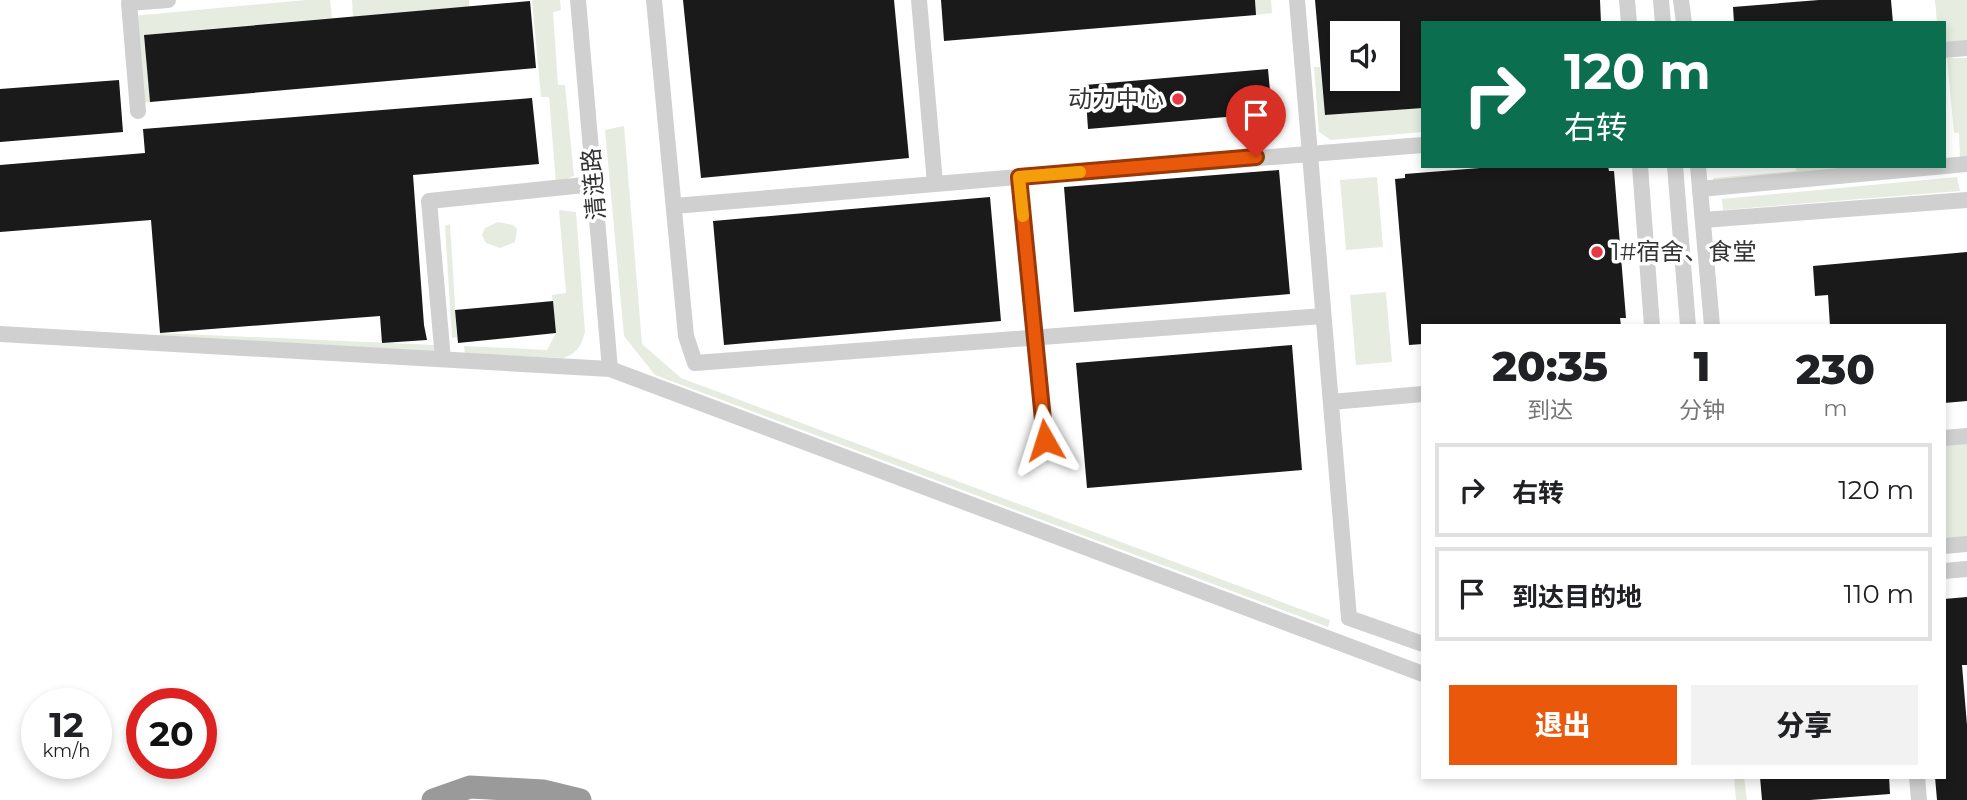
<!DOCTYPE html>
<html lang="zh">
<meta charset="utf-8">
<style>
:root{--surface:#fff;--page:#f2f2f2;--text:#202124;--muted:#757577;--line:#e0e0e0;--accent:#ea580c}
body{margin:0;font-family:Montserrat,"Noto Sans SC",sans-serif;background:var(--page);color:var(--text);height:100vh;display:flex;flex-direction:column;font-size:26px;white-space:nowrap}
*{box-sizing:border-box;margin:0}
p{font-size:23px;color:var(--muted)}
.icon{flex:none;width:38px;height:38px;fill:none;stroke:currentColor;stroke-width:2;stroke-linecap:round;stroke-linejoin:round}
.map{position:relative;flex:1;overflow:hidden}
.sheet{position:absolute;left:1421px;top:324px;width:525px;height:455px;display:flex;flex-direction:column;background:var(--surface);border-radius:0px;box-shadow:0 4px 10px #0003}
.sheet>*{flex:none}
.banner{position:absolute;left:1421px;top:21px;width:525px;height:147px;border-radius:0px;box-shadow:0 4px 10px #0003;background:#0b6e4f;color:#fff;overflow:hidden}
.tools{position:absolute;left:1330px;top:21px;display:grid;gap:14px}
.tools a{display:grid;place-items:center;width:70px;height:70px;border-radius:0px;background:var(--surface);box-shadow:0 4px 10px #0003;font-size:35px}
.speed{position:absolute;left:21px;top:688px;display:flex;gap:14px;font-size:35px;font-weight:700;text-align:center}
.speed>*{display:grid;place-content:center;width:91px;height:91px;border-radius:50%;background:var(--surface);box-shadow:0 4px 10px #0003;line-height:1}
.speed small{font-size:18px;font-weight:400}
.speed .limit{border:10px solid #d22;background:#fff;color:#111}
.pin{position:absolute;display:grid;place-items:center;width:60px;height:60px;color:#fff;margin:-72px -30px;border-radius:50% 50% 50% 0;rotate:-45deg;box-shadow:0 0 7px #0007}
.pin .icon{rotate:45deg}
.me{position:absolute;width:77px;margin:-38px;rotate:354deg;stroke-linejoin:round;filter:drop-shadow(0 0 5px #0008)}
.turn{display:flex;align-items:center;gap:24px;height:147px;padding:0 28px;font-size:32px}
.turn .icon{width:91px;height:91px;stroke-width:2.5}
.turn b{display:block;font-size:49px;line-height:60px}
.eta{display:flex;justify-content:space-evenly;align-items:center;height:119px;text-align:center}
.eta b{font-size:42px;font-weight:800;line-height:49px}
.button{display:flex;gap:14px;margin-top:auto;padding:14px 28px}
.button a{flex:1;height:80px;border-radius:0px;background:var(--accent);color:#fff;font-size:28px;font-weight:800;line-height:80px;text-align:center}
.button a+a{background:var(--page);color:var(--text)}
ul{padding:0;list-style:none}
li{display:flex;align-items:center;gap:21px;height:94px;margin:0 14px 10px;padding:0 14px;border:4px solid var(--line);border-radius:0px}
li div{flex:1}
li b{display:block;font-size:26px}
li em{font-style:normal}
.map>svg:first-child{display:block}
.green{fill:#e6ecdf}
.building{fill:#1a1a1a;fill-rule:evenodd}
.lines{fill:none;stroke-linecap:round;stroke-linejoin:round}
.minor{stroke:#d0d0d0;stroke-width:16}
.highway{stroke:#9a9a9a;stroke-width:23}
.route-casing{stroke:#983908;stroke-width:18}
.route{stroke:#ea580c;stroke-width:12}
.slow{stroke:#f59e0b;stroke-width:12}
.poi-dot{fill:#e63946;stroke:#fff;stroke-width:2.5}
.labels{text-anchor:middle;stroke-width:7;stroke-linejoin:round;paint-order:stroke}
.poi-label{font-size:24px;fill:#333;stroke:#fff;text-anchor:end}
.street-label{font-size:24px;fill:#333;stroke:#fff}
</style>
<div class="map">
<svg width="1967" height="800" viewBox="0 0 1967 800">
<rect width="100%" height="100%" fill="#fff"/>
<!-- green -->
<g class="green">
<polygon points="306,0 330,0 332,18 144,35 150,102 141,103 133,16"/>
<polygon points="352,0 469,0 469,7 353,17"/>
<polygon points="532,0 560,0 561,10 553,12 558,85 565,85 574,176 556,183 549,97 541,97"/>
<polygon points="1255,0 1271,0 1272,13 1256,15"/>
<polygon points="1935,0 1967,0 1967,41 1944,45 1944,23 1937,23"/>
<polygon points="1947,58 1967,58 1967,159 1960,160 1959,133 1954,133"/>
<polygon points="1314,67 1320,67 1325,115 1423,108 1423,132 1331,140 1319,132"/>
<polygon points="624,126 642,344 681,378 1330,620 1328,627 655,375 624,336 605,130"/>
<polygon points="1810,166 1916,166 1713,181 1713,178 1796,171 1796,168"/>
<polygon points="1377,177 1383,247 1346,250 1340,180"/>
<polygon points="1957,177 1960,191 1723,210 1722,199"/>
<path d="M559,210l17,2 9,120c-4,14 -7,21 -22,26l-98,-4 -1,-8 83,4 9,-17 -4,-38 14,-2z"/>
<polygon points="498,222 513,225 517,229 515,242 500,248 486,243 482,235 485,228"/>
<polygon points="450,224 457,337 452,338 445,226"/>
<polygon points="1386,292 1392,362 1356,365 1350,295"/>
<polygon points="160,333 434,345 434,354 160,339"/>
<polygon points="1967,443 1967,539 1944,541 1944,445"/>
<polygon points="1734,777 1744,777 1747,800 1736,800"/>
</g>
<!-- building -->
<g class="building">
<polygon points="683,0 894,0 909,158 701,178"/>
<polygon points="941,0 1255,0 1256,15 944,41"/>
<path d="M1315,0h285l1,23h-178v85l-98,7zM1342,33h46v46h-46z"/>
<polygon points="1819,0 1891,0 1893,23 1734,23 1733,7"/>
<polygon points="530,1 536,68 150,102 144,35"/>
<polygon points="1268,69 1272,113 1088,129 1085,85"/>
<polygon points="119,80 123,132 0,142 0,89"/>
<polygon points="532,98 539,164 413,175 424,325 427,340 382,343 380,316 160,333 151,220 0,232 0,165 145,153 143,129"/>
<polygon points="1505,166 1608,166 1609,171 1614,171 1626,318 1620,318 1621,326 1423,326 1423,344 1409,345 1395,179 1405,178 1405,174"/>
<polygon points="1279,170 1290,294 1074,312 1064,187"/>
<polygon points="990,197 1001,321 724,345 713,221"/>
<polygon points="1967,252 1967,401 1944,403 1944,326 1830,326 1828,295 1815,296 1813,266"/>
<polygon points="553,301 556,333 458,343 455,310"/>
<polygon points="1292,345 1302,470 1087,488 1076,363"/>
<polygon points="1967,597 1967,665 1962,665 1967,725 1967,800 1937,800 1935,777 1944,777 1944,599"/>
<polygon points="1760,777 1889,777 1890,794 1810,800 1762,800"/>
</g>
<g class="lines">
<!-- minor -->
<g class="minor">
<polyline points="578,0 610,369"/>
<polyline points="654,0 686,336 695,363 1323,316"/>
<polyline points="919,0 935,183"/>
<polyline points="1297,0 1349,618 1423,644"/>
<polyline points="1627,0 1629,23"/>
<polyline points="1661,0 1663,23"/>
<polyline points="1681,0 1684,23"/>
<polyline points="1944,50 1967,48"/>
<polyline points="138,111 129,3 168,0"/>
<polyline points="1640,166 1652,326"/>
<polyline points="1675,166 1688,326"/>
<polyline points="1698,166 1712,326"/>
<polyline points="1019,177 1423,145"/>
<polyline points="1700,189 1967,164"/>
<polyline points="674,206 1019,177 1045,440"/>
<polyline points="1703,220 1967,200"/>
<polyline points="0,334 610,369 1423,674"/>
<polyline points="443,359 429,201 594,184"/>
<polyline points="1331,402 1423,394"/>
<polyline points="1944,438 1967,436"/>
<polyline points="1944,546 1967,544"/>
<polyline points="1944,571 1967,569"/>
<polyline points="1917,777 1919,800"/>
</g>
<!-- highway -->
<polyline class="highway" points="433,800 470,787 543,791 580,800"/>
</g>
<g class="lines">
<defs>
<polyline id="route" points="1045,440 1019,177 1256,157"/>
</defs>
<!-- route casing -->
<use href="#route" class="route-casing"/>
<!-- route -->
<use href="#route" class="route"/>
<!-- slow -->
<polyline class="slow" points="1023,216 1019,177 1080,172"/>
</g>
<!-- markers -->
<g class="poi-dot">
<circle cx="1178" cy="99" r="7"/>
<circle cx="1597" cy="252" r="7"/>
</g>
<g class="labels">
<!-- poi labels -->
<g class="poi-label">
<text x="1164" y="107">动力中心</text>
<text x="1611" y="260" text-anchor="start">1#宿舍、食堂</text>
</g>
<!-- street labels -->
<g class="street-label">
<text transform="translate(594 184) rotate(-95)" y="8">清涟路</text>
</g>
</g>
</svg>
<div class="tools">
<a><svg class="icon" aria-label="sound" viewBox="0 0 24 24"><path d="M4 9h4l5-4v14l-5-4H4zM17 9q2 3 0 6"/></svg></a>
</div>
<div class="speed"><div>12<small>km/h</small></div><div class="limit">20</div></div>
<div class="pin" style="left:1256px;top:157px;background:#d93025"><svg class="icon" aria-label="arrive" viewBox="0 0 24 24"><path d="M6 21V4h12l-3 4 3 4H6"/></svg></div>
<svg class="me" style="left:1045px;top:440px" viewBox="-20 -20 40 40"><path d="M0-17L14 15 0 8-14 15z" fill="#ea580c" stroke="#fff" stroke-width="4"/></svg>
<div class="banner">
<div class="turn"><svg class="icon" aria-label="right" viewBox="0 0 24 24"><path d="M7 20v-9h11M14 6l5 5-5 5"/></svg><div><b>120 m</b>右转</div></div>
</div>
<section class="sheet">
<div class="eta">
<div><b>20:35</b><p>到达</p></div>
<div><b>1</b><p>分钟</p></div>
<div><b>230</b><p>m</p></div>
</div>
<ul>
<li><svg class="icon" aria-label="right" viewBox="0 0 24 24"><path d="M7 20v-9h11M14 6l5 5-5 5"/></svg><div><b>右转</b></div><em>120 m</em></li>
<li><svg class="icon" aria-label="arrive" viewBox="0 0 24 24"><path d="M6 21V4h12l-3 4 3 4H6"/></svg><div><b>到达目的地</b></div><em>110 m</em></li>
</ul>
<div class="button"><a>退出</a><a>分享</a></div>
</section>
</div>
